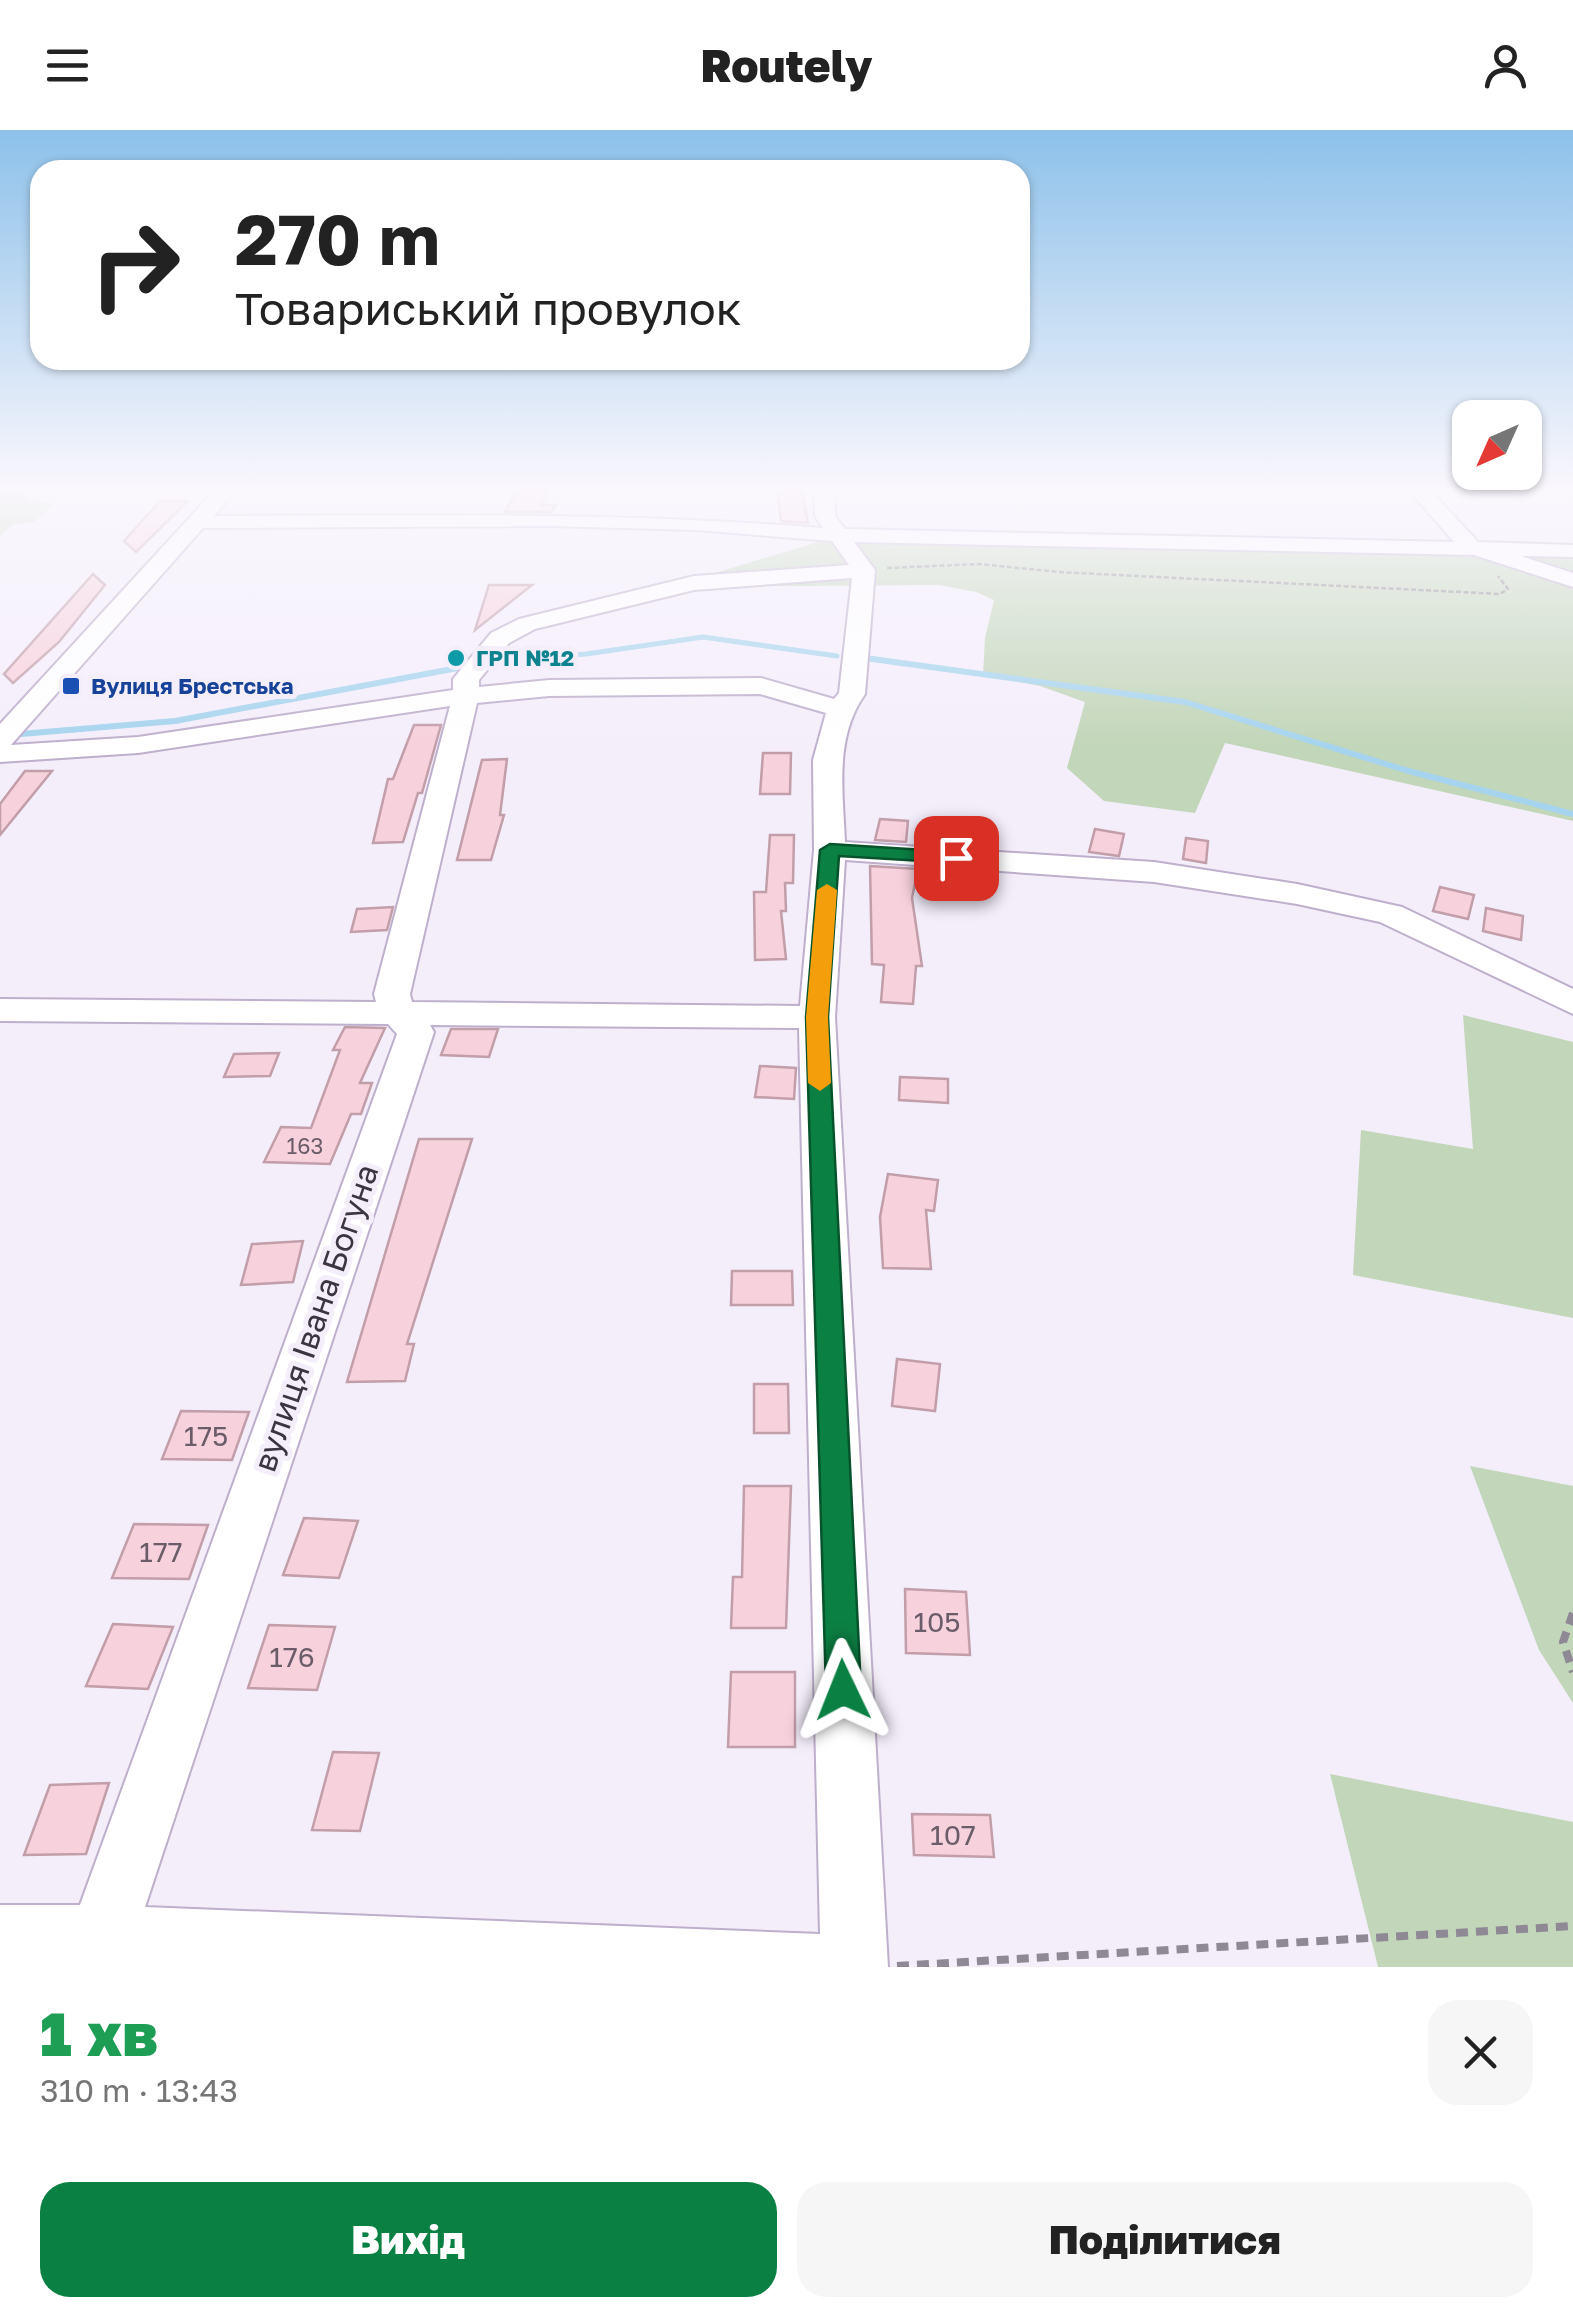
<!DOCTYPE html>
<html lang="uk">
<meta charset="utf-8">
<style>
:root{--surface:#fff;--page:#f6f6f6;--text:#222;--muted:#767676;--accent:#0b8043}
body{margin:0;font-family:"Golos Text",sans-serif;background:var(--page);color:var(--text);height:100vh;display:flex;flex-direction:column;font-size:38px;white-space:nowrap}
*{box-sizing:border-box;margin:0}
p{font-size:32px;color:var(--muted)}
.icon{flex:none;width:55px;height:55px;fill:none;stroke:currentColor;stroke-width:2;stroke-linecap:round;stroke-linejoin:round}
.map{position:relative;height:1837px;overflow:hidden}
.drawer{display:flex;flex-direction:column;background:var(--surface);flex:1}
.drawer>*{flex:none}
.top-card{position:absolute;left:30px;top:30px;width:1000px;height:210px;border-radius:30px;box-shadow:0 2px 8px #0004;background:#fff;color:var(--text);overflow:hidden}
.needle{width:65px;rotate:225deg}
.tools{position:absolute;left:1452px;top:270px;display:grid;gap:20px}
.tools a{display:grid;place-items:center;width:90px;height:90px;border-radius:20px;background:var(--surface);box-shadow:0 2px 8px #0004;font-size:50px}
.pin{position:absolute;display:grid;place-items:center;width:85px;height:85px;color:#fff;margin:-42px;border-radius:20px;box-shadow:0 5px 15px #0006}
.me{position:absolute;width:110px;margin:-55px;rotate:358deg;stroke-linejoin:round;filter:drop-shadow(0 0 8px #0008)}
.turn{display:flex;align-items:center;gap:35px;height:210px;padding:0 40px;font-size:45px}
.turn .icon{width:130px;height:130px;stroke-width:2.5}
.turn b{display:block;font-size:70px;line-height:85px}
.round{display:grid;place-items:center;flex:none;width:105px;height:105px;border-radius:30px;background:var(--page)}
.summary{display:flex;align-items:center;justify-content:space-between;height:170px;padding:0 40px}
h1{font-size:60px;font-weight:800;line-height:75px;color:#1e9e55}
.cta{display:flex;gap:20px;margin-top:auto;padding:20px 40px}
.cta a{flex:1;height:115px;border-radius:30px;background:var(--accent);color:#fff;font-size:40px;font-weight:800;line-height:115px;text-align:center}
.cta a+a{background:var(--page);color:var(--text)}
header{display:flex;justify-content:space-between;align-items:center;height:130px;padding:0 40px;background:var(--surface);font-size:45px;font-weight:800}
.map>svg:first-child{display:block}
.green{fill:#c2d6b9}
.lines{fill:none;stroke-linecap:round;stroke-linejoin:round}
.stream-far1{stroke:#a6d4ee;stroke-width:5}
.stream{stroke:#a6d4ee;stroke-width:6}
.building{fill:#f7d1dc;stroke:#c29ea9;stroke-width:2.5}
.minor-casing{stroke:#beafcd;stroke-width:4}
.path-far1{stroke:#8f8995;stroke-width:2.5;stroke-dasharray:5 2.5;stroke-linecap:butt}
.path{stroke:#8f8995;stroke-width:8;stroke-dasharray:12 8;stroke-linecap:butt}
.minor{fill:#fff;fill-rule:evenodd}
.route{fill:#0b8043;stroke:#07532c;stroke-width:2.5}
.slow{fill:#f59e0b}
.culture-dot{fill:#0f9aa8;stroke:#f4eefb;stroke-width:4}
.transit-dot{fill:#1a4fb4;stroke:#f4eefb;stroke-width:4}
.labels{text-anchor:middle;stroke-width:10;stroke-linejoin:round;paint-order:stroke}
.far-culture-label{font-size:22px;font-weight:bold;fill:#0d838f;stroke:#f4eefb;text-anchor:start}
.far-transit-label{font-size:22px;font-weight:bold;fill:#164399;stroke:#f4eefb;text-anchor:start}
.number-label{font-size:22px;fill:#6a5c68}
.near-number-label{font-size:28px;fill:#6a5c68}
.near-street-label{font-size:32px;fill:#3b3541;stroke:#f4eefb}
</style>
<header><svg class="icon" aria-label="menu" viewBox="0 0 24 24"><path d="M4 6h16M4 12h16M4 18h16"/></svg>Routely<svg class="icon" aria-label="person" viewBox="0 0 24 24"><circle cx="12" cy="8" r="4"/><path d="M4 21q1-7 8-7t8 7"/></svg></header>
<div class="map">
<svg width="1573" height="1837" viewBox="0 0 1573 1837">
<rect width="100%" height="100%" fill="#f4eefb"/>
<!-- green -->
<g class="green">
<polygon points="0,360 21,360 30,369 54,374 32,393 14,394 0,406"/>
<polygon points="828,409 1573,425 1573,691 1225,613 1195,683 1104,671 1067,638 1085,572 1040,556 983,545 985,508 994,470 976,462 939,455 668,457"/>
<polygon points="1463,885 1573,912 1573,1188 1353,1145 1361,1000 1473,1019"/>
<polygon points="1470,1336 1573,1356 1573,1573 1539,1520"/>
<polygon points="1330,1644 1573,1692 1573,1837 1378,1837"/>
</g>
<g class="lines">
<!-- stream-far1 -->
<g class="stream-far1">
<polyline points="865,528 881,530"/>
<polyline points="506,530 586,524 703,507 837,526"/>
</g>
<!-- stream -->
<g class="stream">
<polyline points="865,528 1185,572 1405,640 1573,684"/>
<polyline points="495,531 539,528"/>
<polyline points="21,604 175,591 463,537"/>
</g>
</g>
<!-- building -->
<g class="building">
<polygon points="517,360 548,360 540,375 556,375 551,382 505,382"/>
<polygon points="777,360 802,360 808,393 781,391"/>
<polygon points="160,371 188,371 136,422 124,411"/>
<polygon points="93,444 105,455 59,512 13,553 4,544"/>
<polygon points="489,455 532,455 475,500"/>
<polygon points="414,595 441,595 422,663 418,663 403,712 373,713 388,649 393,649"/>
<polygon points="763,623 791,623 790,664 760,664"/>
<polygon points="507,629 500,685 504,685 491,730 457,730 482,630"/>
<polygon points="25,641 52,641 0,705 0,674"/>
<polygon points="880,689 908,691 906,712 875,710"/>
<polygon points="1095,699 1124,704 1119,726 1089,722"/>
<polygon points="770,705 794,705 793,753 785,753 786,781 781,781 786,829 755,830 754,762 766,762"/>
<polygon points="1186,708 1208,711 1206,733 1183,729"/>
<polygon points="870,736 918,739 912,768 922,836 916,836 913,874 881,872 884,835 872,834"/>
<polygon points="1440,757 1474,765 1468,789 1433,781"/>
<polygon points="393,777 387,800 351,802 357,779"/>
<polygon points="1486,778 1523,786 1521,810 1483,801"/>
<polygon points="345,897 385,898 360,953 372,953 361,984 351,984 330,1034 264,1032 281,997 311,998 340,920 333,920"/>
<polygon points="451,899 498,899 489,927 441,925"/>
<polygon points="279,923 270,946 224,947 234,924"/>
<polygon points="760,936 796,938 794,969 755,967"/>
<polygon points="900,947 948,949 948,973 899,970"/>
<polygon points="419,1009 472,1009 407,1214 414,1214 405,1251 347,1252"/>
<polygon points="888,1044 938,1050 934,1081 926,1080 931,1139 883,1138 880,1087"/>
<polygon points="303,1111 293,1152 241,1155 252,1114"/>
<polygon points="732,1141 792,1141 793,1175 731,1175"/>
<polygon points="897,1229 940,1234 935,1281 892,1276"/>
<polygon points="754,1254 788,1254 789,1303 754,1303"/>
<polygon points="181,1281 249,1282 232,1330 162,1329"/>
<polygon points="744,1356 791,1356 786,1498 731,1498 733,1447 742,1447"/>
<polygon points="304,1388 358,1391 339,1448 283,1445"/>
<polygon points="134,1394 208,1395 189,1449 112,1448"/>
<polygon points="905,1459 966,1462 970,1525 906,1523"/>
<polygon points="113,1494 173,1497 148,1559 86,1556"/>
<polygon points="269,1495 335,1497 317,1560 248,1558"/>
<polygon points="731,1542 795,1542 795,1617 728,1617"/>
<polygon points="333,1622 379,1623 360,1701 312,1700"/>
<polygon points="109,1653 86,1724 24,1725 50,1655"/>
<polygon points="912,1684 990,1685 994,1727 914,1725"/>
</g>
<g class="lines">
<defs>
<path id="minor" d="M215,360h21l-22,26c203,-1 406,-4 609,12l-8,-12 -1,-26h20l1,26 10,13 609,13 -45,-52h21l48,52 95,3v12l-52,-1 52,17v14l-99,-32 -620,-13 21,28 -10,124c-31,44 -22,97 -20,148l309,20 143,22 105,23 171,82v25l-193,-92 -83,-18 -143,-22 -309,-22 -10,157 53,950h-888v-62h80l317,-871 -9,-10 -388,-3v-22l376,3 -2,-8 76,-288 -312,47 -138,9v-38zM549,396l146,4 137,11 17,24 -155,11 -175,43 -28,14 -38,46v11l-315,47 -127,8 192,-217zM852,448l-13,115 -5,6 -73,-21 -212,2 -70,7v-7l30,-37 26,-14 159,-39zM760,564l66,19 -13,47 1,90 -14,156 -388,-4 -2,-8 67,-291 72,-7zM430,895l369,3 21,906 -675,-27 289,-875z"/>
</defs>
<!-- minor casing -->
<use href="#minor" class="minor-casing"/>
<!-- path-far1 -->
<polyline class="path-far1" points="887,438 980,434 1058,442 1500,464 1508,459 1498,446"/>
<!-- path -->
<g class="path">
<polyline points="1573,1483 1563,1512 1573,1542"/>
<polyline points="897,1836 1573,1796"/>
</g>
<!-- minor -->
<use href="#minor" class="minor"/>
</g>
<!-- sky -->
<linearGradient id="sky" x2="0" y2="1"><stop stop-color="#8dc1ea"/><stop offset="0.58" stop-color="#faf7fd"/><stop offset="1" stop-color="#faf7fd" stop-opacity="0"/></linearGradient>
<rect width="1573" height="617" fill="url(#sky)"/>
<!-- route -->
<polygon class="route" points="830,714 956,722 965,728 956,733 839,726 828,887 861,1560 856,1572 843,1577 831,1572 826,1560 806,887 820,720"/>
<!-- slow -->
<polygon class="slow" points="827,754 837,760 828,887 831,953 820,961 808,953 806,887 817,760"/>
<!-- markers -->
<circle class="culture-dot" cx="456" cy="528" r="10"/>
<rect class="transit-dot" x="61" y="546" width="20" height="20" rx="5"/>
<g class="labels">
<!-- far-culture labels -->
<g class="far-culture-label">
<text x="476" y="536">ГРП №12</text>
</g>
<!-- far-transit labels -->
<g class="far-transit-label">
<text x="91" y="564">Вулиця Брестська</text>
</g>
<!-- number labels -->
<g class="number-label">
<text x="305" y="1024">163</text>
</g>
<!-- near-number labels -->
<g class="near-number-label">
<text x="206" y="1316">175</text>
<text x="161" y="1432">177</text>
<text x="937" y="1502">105</text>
<text x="292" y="1537">176</text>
<text x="953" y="1715">107</text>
</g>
<!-- near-street labels -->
<g class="near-street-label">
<text transform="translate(316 1188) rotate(-71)" y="11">вулиця Івана Богуна</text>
</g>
</g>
</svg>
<div class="tools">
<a><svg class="needle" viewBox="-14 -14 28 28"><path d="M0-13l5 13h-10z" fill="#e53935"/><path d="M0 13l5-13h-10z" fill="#767676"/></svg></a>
</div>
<div class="pin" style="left:956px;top:728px;background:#d93025"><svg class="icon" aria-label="arrive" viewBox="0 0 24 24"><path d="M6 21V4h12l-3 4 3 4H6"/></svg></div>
<svg class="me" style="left:843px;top:1560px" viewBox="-20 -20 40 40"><path d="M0-17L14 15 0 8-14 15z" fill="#0b8043" stroke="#fff" stroke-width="4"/></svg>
<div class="top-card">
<div class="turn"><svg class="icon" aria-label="right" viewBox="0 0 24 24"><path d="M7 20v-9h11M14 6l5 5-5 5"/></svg><div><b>270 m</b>Товариський провулок</div></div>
</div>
</div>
<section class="drawer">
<div class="summary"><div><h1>1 хв</h1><p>310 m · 13:43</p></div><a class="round"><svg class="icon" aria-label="close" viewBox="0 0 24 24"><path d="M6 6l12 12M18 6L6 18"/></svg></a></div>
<div class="cta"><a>Вихід</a><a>Поділитися</a></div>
</section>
